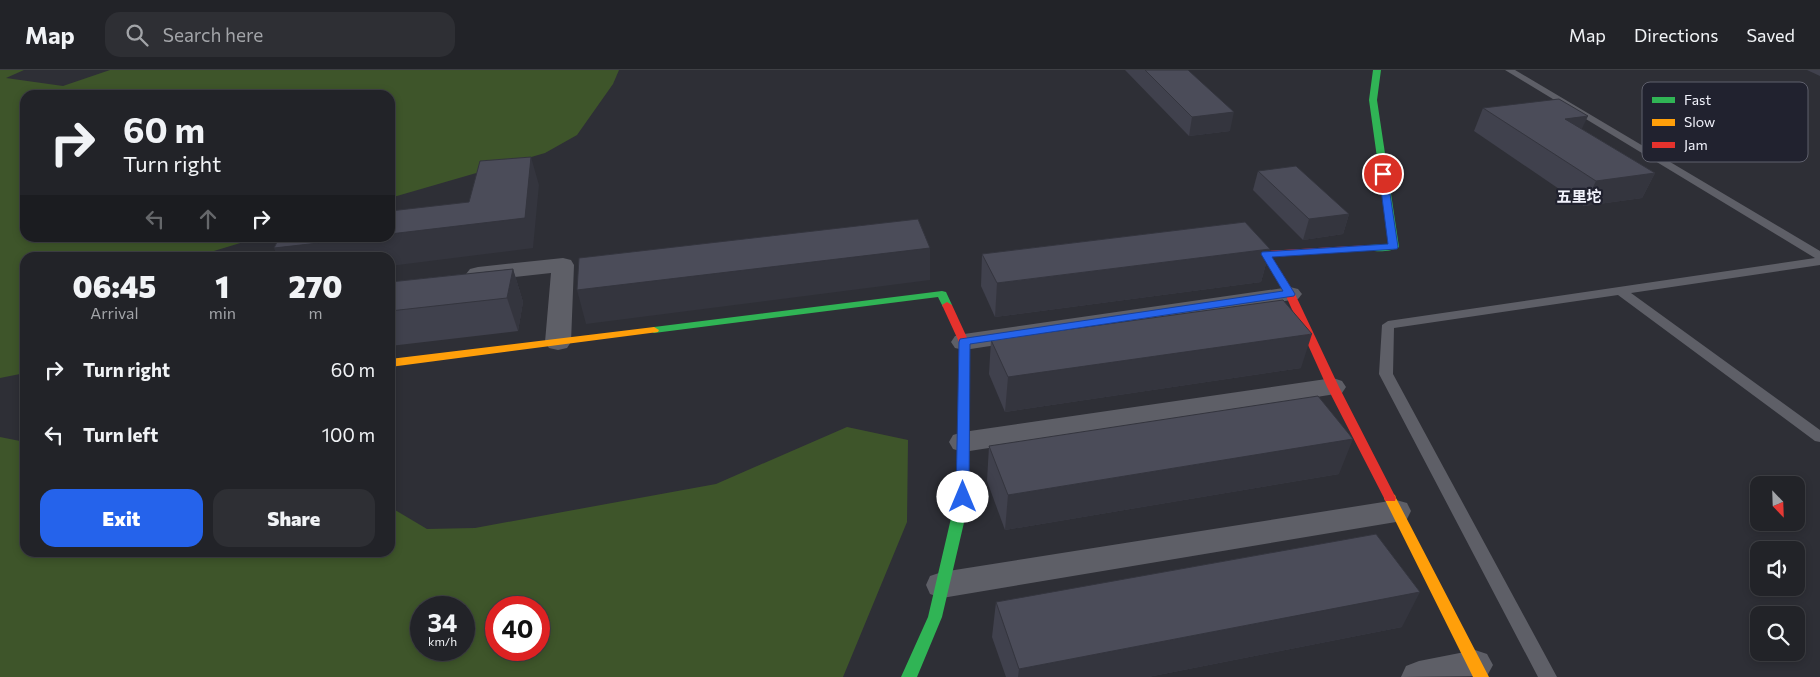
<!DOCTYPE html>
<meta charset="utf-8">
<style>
:root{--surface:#222328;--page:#2e2f34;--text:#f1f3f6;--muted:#a2a4a8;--line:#3f4045;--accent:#2563eb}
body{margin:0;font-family:Commissioner,"Noto Sans SC",sans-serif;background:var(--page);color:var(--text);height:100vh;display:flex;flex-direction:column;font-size:19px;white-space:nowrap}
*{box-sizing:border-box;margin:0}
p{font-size:16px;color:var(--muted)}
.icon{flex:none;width:28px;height:28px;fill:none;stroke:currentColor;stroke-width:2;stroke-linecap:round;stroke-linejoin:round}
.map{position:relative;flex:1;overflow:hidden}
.sheet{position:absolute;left:20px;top:182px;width:375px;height:305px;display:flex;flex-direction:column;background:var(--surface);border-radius:15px;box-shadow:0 2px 8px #0003,0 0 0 1px var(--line)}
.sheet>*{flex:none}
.guide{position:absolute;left:20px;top:20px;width:375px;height:152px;border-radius:15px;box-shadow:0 2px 8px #0003,0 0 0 1px var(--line);background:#222328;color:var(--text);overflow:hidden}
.needle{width:32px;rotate:157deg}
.tools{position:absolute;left:1750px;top:406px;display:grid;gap:10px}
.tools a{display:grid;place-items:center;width:55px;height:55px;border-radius:10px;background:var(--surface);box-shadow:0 2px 8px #0003,0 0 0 1px var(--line);font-size:25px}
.speed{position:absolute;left:410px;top:526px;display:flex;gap:10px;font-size:25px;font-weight:700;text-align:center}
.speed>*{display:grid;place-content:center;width:65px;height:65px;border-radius:50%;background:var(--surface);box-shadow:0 2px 8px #0003,0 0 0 1px var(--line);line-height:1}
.speed small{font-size:12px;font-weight:400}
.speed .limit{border:8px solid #d22;background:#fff;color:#111}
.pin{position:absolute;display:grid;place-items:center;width:42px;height:42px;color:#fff;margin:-21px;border:2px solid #fff;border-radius:50%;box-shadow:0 1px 5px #0007}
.me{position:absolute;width:55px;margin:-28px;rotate:0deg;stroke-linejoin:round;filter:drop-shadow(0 0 4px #0008)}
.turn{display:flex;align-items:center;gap:18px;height:105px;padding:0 20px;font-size:22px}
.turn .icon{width:65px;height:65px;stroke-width:2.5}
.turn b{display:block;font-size:35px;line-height:42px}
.lanes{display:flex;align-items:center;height:48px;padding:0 20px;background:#0003;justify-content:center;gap:25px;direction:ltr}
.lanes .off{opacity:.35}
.eta{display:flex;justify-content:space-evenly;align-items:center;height:85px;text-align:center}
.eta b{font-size:30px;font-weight:800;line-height:35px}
.cta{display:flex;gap:10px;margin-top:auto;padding:10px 20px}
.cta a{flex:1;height:58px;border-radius:15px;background:var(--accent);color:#fff;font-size:20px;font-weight:800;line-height:58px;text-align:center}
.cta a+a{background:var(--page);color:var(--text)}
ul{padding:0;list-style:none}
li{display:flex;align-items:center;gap:15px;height:65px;padding:0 20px}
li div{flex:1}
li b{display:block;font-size:19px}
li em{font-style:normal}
header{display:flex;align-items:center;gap:30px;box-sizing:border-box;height:70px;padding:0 25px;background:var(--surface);border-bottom:1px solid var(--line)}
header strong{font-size:24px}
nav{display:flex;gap:28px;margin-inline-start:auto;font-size:18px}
.search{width:350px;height:45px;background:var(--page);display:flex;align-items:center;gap:12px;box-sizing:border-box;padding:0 18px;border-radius:15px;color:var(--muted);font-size:19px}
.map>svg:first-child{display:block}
.forest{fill:#3e552a;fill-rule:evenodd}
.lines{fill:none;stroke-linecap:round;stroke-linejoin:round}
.lane{fill:#5e5f67;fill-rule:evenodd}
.street{fill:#5e5f67;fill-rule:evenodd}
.fast{fill:#30b455;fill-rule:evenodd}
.slow{fill:#ff9f0a;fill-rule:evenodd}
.jam{fill:#e5322d;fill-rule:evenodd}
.wall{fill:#40414d}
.shaded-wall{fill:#34353e}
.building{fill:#4b4c59;stroke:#34353e}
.route{fill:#2563eb;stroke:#184099}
.labels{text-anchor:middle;stroke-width:4.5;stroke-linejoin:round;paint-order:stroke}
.far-quarter-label{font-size:15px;font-weight:bold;fill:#f1f2fb;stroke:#21222f}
.key{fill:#21222f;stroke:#5f606c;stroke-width:1}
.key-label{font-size:14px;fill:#f1f2fb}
</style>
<header>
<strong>Map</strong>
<div class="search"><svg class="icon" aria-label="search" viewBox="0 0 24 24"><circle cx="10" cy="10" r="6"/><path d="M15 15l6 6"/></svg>Search here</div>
<nav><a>Map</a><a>Directions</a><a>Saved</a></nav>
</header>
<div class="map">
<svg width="1820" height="607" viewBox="0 0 1820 607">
<rect width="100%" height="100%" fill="#2e2f36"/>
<!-- forest -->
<g class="forest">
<polygon points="0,0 24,0 6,8 63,16 110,0 619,0 613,14 577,65 545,83 390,128 390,25 25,25 25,168 257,168 194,187 25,188 25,303 0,308"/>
<path d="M847,357l61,13 -1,82 -64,155h-843v-240l25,5v110h365v-45l37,22 48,-1 241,-44zM421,538h43v42h-43zM496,538h43v42h-43z"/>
</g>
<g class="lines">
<!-- lane -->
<polygon class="lane" points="1505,0 1515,0 1820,181 1820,195 1631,223 1820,360 1820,372 1815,371 1618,225 1394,258 1393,304 1557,607 1538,607 1379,304 1382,255 1388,251 1815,188"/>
<!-- street -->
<g class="street">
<polygon points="563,188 571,190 574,195 571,272 567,278 558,280 549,278 545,272 551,203 478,211 470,209 466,204 470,199 478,197"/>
<polygon points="1290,217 1298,219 1302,224 1298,229 964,280 955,278 951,272 955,266 964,264"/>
<polygon points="1333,308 1342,311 1346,317 1342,323 963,382 953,379 949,372 953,365 963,362"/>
<polygon points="1396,430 1407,433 1411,441 1407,449 1396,452 942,528 930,524 926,515 930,506 942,502"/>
<polygon points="1475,580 1487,584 1493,595 1487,606 1401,607 1406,596 1419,591"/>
</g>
<!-- fast -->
<g class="fast">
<path d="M1373,0h8l-4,30 22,147c-7,5 -28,6 -35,1l5,-3 20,-1 -20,-144z"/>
<polygon points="942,221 946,222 952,235 951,237 943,237 938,227 654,263 649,260 654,257"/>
<polygon points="959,439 964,441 966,444 942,547 917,607 901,607 928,547 952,444 954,441"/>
</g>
<!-- slow -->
<g class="slow">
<polygon points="654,257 659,260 658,262 390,297 390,289"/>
<polygon points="1390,423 1395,425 1396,428 1489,607 1473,607 1384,428 1385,425"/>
</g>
<!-- jam -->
<g class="jam">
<polygon points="1369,175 1372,176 1372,180 1272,187 1295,224 1339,317 1396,428 1395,431 1385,431 1384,428 1327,317 1285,224 1261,184 1266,181"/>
<polygon points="947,232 952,235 969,272 969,427 964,447 959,449 954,447 952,444 957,427 959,272 942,235"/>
</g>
</g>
<!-- wall -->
<g class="wall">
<polygon points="1125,0 1188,0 1230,61 1189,66"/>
<polygon points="1807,0 1820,0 1820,6"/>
<polygon points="1483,38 1582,59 1655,103 1642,128 1584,136 1474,61"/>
<polygon points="1258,101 1349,144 1343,164 1303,170 1253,120"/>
<polygon points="1270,179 1261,212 995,247 981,216 982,184"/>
<polygon points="513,199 523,232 518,261 390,276 390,212"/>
<polygon points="991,270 1301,298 1005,342 989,304"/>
<polygon points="989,376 1339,404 1005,460 987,411"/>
<polygon points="996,532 1402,557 1148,607 1006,607 992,567"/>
</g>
<!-- shaded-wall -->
<g class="shaded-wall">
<polygon points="1234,42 1230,61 1189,66 1192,47"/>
<polygon points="1588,46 1577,69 1565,49"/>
<polygon points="531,87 539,115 533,178 390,196 390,188 278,188 274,178 363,168 390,168 390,164 525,148"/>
<polygon points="1655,103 1642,128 1584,136 1596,111"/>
<polygon points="1349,144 1343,164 1303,170 1309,149"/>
<polygon points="930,178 930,210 586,254 577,220"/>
<polygon points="1270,179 1261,212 995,247 997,213"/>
<polygon points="513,199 523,232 518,261 507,228"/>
<polygon points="1312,264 1301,298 1005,342 1008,307"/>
<polygon points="1353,369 1339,404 1005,460 1008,425"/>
<polygon points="1420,522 1402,557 1148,607 1018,607 1019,599"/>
</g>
<!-- building -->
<g class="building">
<polygon points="1145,0 1188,0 1234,42 1192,47"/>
<polygon points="1559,29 1588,46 1565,49 1655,103 1596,111 1483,38"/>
<polygon points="531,87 525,148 390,164 390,141 469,132 480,91"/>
<polygon points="1296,96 1349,144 1309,149 1258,101"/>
<polygon points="918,149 930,178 577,220 579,188"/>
<polygon points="1245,152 1270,179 997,213 982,184"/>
<polygon points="279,168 363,168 274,178"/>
<polygon points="513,199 507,228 390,241 390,212"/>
<polygon points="1283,230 1312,264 1008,307 991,270"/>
<polygon points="1318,326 1353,369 1008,425 989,376"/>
<polygon points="1376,464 1420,522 1019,599 996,532"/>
</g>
<!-- route -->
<polygon class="route" points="1383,101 1387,104 1398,177 1397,179 1272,187 1295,224 1294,226 970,274 969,427 967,431 958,431 956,427 959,272 960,269 1283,221 1261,184 1262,182 1388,174 1379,104"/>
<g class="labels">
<!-- far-quarter labels -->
<g class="far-quarter-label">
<text x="1579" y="132">五里坨</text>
</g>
</g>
<!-- legend -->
<rect x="1642" y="12" width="166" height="80" rx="8" class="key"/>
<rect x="1652" y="27" width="23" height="6" fill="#30b455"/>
<rect x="1652" y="49" width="23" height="7" fill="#ff9f0a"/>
<rect x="1652" y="72" width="23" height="6" fill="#e5322d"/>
<g class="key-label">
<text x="1684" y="35">Fast</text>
<text x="1684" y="57">Slow</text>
<text x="1684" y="80">Jam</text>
</g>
</svg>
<div class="tools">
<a><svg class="needle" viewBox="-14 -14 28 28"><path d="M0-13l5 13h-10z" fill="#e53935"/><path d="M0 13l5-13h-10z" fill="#a2a4a8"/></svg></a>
<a><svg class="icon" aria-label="sound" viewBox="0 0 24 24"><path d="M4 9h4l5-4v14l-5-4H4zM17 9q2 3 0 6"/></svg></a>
<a><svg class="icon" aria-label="search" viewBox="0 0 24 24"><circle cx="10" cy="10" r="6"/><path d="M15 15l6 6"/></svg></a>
</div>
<div class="speed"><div>34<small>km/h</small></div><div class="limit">40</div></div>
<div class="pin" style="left:1383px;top:104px;background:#d93025"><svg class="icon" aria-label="arrive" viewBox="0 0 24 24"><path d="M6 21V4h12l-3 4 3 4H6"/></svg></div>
<svg class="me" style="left:963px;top:427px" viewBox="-20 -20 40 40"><circle r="19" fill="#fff"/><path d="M0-13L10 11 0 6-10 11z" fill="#2563eb"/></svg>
<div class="guide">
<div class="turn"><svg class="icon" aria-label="right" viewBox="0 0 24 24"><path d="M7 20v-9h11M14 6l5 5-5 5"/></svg><div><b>60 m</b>Turn right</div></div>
<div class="lanes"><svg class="icon off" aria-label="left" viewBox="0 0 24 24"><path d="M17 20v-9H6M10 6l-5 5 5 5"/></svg><svg class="icon off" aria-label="ahead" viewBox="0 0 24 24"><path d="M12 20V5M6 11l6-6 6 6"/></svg><svg class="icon" aria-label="right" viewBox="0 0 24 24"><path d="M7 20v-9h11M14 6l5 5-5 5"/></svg></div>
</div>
<section class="sheet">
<div class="eta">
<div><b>06:45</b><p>Arrival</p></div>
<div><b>1</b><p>min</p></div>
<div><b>270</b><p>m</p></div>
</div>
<ul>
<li><svg class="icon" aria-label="right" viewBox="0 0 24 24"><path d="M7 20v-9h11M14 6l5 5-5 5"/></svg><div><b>Turn right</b></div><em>60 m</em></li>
<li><svg class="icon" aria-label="left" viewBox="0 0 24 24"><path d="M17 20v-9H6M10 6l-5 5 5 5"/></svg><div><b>Turn left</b></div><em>100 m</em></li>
</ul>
<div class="cta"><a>Exit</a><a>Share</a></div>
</section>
</div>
